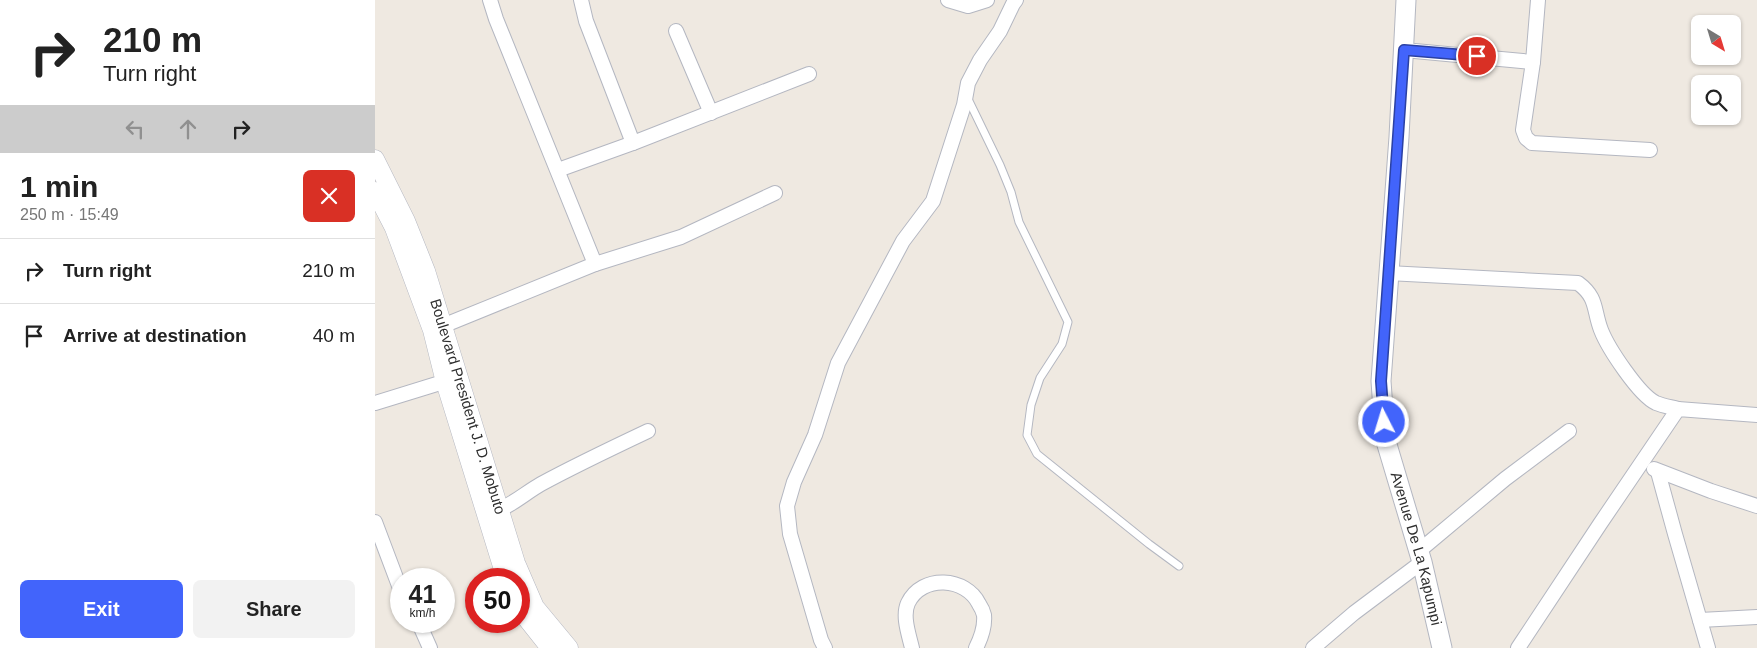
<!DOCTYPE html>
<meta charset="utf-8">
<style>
:root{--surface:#fff;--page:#f2f2f2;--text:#222;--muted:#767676;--line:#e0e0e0;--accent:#4264fb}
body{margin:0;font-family:Arial,sans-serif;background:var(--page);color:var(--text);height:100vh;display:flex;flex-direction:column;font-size:19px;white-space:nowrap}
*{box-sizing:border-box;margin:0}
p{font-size:16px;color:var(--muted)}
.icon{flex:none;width:28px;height:28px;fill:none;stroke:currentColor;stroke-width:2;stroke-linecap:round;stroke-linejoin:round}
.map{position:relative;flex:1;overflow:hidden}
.drawer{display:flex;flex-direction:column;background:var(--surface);width:375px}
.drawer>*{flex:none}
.guide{background:#fff;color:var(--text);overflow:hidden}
.needle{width:32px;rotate:142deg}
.fabs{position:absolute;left:1316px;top:15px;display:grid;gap:10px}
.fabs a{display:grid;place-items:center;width:50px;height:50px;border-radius:8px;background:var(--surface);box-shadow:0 1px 4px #0004;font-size:25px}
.speed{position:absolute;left:15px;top:568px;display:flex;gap:10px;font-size:25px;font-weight:700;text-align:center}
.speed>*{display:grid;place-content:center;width:65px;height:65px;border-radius:50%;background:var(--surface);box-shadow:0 1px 4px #0004;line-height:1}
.speed small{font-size:12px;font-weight:400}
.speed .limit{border:8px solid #d22;background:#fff;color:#111}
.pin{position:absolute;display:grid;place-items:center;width:42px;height:42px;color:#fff;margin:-21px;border:2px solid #fff;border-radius:50%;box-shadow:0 1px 5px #0007}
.me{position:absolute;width:55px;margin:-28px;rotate:355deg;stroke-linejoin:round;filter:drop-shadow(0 0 4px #0008)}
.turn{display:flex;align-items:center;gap:18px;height:105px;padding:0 20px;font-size:22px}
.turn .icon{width:65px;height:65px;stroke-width:2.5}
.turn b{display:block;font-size:35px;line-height:42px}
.lanes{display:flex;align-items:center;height:48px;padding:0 20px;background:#0003;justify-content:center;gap:25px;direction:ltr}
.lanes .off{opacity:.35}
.round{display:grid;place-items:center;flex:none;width:52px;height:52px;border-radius:8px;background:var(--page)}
.headline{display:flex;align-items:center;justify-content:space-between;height:85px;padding:0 20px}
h1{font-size:30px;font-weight:600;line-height:38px}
.cta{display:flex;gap:10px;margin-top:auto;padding:10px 20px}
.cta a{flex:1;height:58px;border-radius:8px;background:var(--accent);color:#fff;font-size:20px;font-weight:600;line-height:58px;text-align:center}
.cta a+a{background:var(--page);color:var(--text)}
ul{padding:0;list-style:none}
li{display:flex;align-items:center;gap:15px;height:65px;padding:0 20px;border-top:1px solid var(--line)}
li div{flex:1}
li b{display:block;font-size:19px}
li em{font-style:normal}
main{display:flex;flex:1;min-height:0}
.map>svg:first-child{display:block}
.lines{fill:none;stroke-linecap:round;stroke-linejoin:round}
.service-casing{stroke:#b4b7c1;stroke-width:9}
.minor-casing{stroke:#b4b7c1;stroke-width:16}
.tertiary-casing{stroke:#b4b7c1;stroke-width:19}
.secondary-casing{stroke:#b4b7c1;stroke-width:21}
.service{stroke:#fff;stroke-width:7}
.minor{stroke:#fff;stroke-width:14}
.tertiary{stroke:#fff;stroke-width:18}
.secondary{stroke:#fff;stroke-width:19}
.route-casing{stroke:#2b41a3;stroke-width:12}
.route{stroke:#4264fb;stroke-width:9}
.labels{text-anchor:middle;stroke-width:4.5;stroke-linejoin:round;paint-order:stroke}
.street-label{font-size:15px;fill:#2e2e2e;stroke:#fff}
</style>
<main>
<section class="drawer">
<div class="guide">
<div class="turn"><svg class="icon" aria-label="right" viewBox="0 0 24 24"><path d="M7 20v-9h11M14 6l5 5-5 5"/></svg><div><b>210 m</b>Turn right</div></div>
<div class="lanes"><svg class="icon off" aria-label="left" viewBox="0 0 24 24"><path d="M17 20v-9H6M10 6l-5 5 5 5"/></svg><svg class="icon off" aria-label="ahead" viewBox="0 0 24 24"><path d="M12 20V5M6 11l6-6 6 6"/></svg><svg class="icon" aria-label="right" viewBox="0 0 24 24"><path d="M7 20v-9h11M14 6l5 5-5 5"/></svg></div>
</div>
<div class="headline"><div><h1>1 min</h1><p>250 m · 15:49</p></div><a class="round" style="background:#d93025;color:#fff"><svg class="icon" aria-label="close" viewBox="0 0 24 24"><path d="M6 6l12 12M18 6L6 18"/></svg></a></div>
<ul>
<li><svg class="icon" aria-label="right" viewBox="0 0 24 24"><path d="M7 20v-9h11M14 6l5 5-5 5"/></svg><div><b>Turn right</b></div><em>210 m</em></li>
<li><svg class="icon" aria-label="arrive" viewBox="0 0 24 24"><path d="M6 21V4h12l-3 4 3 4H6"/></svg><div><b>Arrive at destination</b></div><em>40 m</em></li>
</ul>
<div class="cta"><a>Exit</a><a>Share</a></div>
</section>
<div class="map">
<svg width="1382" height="648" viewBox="0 0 1382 648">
<rect width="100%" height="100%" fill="#efe9e1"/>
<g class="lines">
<defs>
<polyline id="service" points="593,99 625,165 636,192 644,222 693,322 687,344 665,378 656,405 652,435 662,454 774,544 804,566"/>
<g id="minor">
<polyline points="115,0 121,19 220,264"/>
<polyline points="206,0 211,21 258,143"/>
<polyline points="573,0 593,6 612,0"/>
<polyline points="1163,0 1158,62 1148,130 1151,138 1157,143 1275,150"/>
<polyline points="301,31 336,113"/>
<polyline points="1029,50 1158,62"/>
<polyline points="183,170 258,143 434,74"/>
<path d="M1013,273l190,10c20,15 15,26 23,47 7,18 38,65 55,73 7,3 15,4 22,6"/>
<polyline points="60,329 220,264 306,237 400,193"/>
<polyline points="0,403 78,379"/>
<polyline points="1279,469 1336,491 1382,506"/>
<polyline points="1283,472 1300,534 1333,648"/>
<path d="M117,512c17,-4 33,-19 49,-28 35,-19 71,-36 107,-53"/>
<polyline points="0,522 26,591"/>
<polyline points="1044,551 1130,479 1194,431"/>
<polyline points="1325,620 1382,617"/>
<polyline points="43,621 55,648"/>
<polyline points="450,648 446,640 415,534 412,506 419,482 440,435 463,363 528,241 558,201 589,105 593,83 605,60 625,31 638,4 641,0"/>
<path d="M537,648c-3,-13 -10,-32 -4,-45 14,-29 58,-26 71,1 2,3 4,7 5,11 1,10 -3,23 -8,33"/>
<polyline points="938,648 979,613 1047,562"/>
<polyline points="1143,648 1225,524 1303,409 1382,415"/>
</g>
<g id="tertiary">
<path id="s1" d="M0,159l31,62 20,50 90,292 19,44 34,41"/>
<polyline points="0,191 19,228 57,330 70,382 131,579"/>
<polyline points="144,609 175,648"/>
</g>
<g id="secondary">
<path id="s2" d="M1031,0l-7,137 -18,244 4,57 37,124 20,86"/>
</g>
</defs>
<!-- service casing -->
<use href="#service" class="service-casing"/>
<!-- minor casing -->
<use href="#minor" class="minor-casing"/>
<!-- tertiary casing -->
<use href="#tertiary" class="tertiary-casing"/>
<!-- secondary casing -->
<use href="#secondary" class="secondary-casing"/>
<!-- service -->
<use href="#service" class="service"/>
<!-- minor -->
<use href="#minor" class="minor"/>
<!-- tertiary -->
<use href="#tertiary" class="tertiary"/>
<!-- secondary -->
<use href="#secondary" class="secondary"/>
</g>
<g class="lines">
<defs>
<polyline id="route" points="1009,422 1006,381 1029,50 1102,56"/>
</defs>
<!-- route casing -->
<use href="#route" class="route-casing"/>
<!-- route -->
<use href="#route" class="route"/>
</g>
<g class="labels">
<!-- street labels -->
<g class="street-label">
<text dy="5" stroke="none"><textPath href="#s1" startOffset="265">Boulevard President J. D. Mobuto</textPath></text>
<text dy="5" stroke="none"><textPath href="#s2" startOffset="554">Avenue De La Kapumpi</textPath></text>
</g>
</g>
</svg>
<div class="fabs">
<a><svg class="needle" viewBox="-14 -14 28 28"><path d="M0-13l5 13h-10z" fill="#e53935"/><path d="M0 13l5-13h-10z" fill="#767676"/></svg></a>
<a><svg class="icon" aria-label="search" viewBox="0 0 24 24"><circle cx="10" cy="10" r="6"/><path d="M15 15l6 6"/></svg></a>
</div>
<div class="speed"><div>41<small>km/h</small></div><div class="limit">50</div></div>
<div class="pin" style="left:1102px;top:56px;background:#d93025"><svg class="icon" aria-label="arrive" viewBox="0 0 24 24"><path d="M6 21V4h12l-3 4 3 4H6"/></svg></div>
<svg class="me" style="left:1009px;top:422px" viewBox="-20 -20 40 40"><circle r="17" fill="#4264fb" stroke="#fff" stroke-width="3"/><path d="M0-11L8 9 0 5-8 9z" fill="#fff"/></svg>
</div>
</main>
